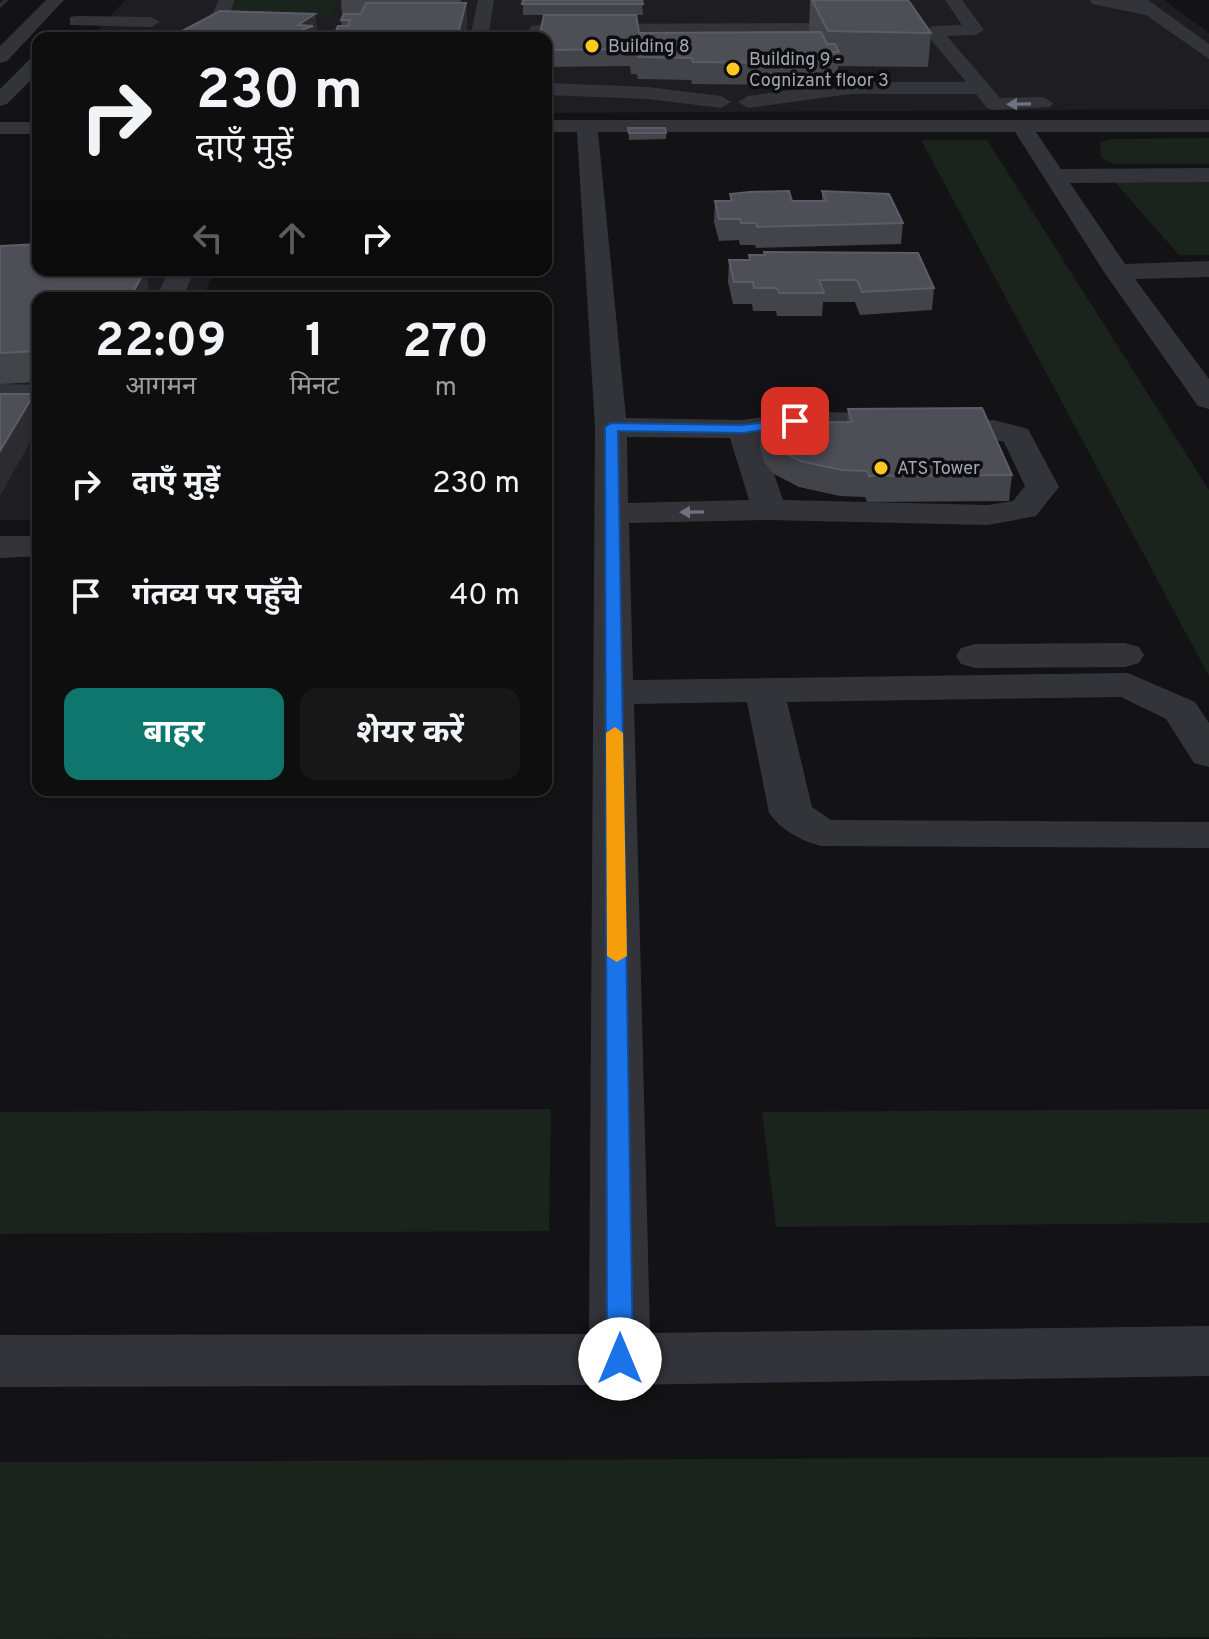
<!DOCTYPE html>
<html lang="hi">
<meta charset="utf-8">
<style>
:root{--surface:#0e0e0f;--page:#171718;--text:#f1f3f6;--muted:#9b9c9e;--line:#2e2e2f;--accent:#0f766e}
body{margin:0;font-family:Overpass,"Noto Sans Devanagari",sans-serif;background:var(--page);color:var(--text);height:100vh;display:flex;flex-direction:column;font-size:30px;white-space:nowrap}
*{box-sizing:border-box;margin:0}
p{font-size:26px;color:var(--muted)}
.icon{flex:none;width:44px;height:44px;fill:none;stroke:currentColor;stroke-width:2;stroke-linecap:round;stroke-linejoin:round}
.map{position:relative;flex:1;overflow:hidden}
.panel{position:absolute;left:32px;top:292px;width:520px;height:504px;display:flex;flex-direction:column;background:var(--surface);border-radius:16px;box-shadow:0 2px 6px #0004,0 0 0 2px var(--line)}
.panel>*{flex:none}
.guide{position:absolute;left:32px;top:32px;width:520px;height:244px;border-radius:16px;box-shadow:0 2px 6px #0004,0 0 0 2px var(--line);background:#0e0e0f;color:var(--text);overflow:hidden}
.pin{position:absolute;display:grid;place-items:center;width:68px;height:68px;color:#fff;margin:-34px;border-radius:16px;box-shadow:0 4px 12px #0006}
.me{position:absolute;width:88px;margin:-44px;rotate:0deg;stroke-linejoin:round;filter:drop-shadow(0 0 6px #0008)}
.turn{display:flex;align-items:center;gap:28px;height:168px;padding:0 32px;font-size:36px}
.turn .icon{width:104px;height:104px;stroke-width:2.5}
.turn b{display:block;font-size:56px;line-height:68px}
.lanes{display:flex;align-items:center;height:76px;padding:0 32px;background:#0003;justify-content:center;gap:40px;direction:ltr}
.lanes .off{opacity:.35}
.eta{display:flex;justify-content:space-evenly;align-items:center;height:136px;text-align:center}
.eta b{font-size:48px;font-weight:700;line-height:56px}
.action{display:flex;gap:16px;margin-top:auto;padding:16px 32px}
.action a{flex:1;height:92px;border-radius:16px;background:var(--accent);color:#fff;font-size:32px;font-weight:700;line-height:92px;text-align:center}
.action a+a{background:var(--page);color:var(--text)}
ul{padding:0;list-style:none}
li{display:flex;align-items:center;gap:24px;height:112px;padding:0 32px}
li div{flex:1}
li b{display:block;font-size:30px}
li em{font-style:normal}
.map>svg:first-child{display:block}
.built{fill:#1e1e22}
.green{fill:#1a231c}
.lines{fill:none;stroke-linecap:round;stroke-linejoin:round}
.stream{fill:#283039;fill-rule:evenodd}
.minor{fill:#33343a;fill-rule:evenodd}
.wall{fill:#43434a}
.shaded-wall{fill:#2c2b30}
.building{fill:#4d4e56;stroke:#5b5c65;stroke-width:2}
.oneway{fill:#70737e}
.route{fill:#1a73e8;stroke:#114b97;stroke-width:2}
.slow{fill:#f59e0b}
.poi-dot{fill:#ffc920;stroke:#0e0d0f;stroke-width:3}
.labels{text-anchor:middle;stroke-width:7;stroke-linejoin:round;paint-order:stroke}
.far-poi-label{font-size:18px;fill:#a2a7b6;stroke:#0e0d0f;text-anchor:start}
</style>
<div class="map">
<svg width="1209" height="1639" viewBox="0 0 1209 1639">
<rect width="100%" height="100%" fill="#131214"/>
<!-- built -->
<g class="built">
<polygon points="125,0 1164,0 1209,33 1209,109 546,113 546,38 90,38"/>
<polygon points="0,255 38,270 215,270 203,298 38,298 38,520 0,520"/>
</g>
<!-- green -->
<g class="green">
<polygon points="237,0 337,0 330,18 225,18"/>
<polygon points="1209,138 1209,164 1113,164 1101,157 1100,142 1113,139"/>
<polygon points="921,140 987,140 1209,490 1209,676"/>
<polygon points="1114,181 1209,181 1209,255 1179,255"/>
<polygon points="551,1109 549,1231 0,1234 0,1112"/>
<polygon points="1209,1109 1209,1223 776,1227 762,1112"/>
<polygon points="1209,1457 1209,1637 0,1639 0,1462"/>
</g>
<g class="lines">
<!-- stream -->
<polygon class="stream" points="3,0 9,0 0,8 0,3"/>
<!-- minor -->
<g class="minor">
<polygon points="46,0 64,0 7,61 0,63 0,46"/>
<polygon points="219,0 235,0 225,25 216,30 207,25"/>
<polygon points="478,0 494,0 488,38 470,38"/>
<polygon points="945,0 962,0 984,30 975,35 947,36 1000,98 1043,97 1053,103 1050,107 994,110 987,108 976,94 851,94 748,108 738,102 748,96 851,82 966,82 924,31 933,26 962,25"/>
<polygon points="1090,0 1148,0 1209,44 1209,59 1146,15 1092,4"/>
<polygon points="76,16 151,17 160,22 151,27 70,25 70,17"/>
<polygon points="869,23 875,24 875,32 551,34 525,38 531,26 551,24"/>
<polygon points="38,56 38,73 7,104 0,106 0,89 31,58"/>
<polygon points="546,83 648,87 721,96 731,102 721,108 648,99 546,95"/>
<path d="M546,120h663v12h-173l25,37 148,-1v14l-139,1 55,81 84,-3v16l-74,2 74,100v30l-11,-3 -94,-134 -89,-140h-417l28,286 117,2 52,-8 111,1 11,2 3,9 74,-4 34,9 31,58 -23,29 -48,9 -219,-5 -140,3 4,157 495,-7 67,29 14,21v44l-15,-4 -28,-44 -45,-22 -334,5 25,105 19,13 378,2v26l-388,-2c-20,-5 -40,-16 -52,-33l-22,-111 -113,2 16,629 559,-7v50l-589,9 -620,2v-52l589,-1 6,-907 -18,-295h-31zM916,429l3,9c28,7 58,-4 85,4l21,44 -12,15 -25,4 -205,-5 -22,-64 34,-6zM627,437l103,1 19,62 -121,3z"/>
<rect x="0" y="122" width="38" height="12"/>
<polygon points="169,270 195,270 182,298 156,298"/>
<polygon points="0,384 38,385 38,403 0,402"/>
<polygon points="0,536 38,536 38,556 0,558"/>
<polygon points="1125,643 1139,647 1144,655 1139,663 1125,667 975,668 961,664 956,656 961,648 975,644"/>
</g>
</g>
<!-- wall -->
<g class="wall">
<polygon points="341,0 461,0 461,3 466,3 467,29 465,38 169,38 315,14 317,31 314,32 314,35 334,35 342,26 341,20 344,15 342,15"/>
<polygon points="523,0 642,0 643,15 637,15 640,36 809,32 810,0 908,0 931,33 928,67 838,66 838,73 835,73 834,79 782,79 781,85 692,84 691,80 638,79 637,74 631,74 630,66 546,67 546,38 544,15 523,15"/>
<polygon points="628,128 666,133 666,139 629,140"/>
<polygon points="822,191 903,223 901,244 756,248 755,245 740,245 739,240 719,241 714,222 715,201 730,201 730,194 792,201 822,201"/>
<polygon points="0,246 38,270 146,270 149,298 38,298 38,382 0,384"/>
<polygon points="764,252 934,288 932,310 860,315 855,302 823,302 822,316 777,316 776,311 753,311 752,304 733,304 728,282 729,260 749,260 749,255 764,255"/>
<polygon points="848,409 1012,475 1009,501 867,502 865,497 840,496 799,487 774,474 764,462 760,448 761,423 847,422"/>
</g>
<!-- shaded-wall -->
<g class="shaded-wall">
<polygon points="466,3 467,29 465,38 457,38"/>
<polygon points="315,14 317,31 314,32 314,38 285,38 285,36 298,25"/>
<polygon points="146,270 149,298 130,298"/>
<polygon points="34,394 38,417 38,428 0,496 0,451"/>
</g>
<!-- building -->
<g class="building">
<polygon points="523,0 642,0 643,4 522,4"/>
<polygon points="812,0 908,0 931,33 828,31"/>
<polygon points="366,3 466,3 457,38 350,38 351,35 334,35 338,26 348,26 350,20 341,20 344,14 361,14"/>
<polygon points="220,11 315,14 298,25 313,26 285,36 296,36 293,38 169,38"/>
<polygon points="544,15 636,15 641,44 630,44 630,49 546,50 546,38 539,38"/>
<polygon points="821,32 827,44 835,44 839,52 833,52 836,57 780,57 783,63 693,62 692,58 638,57 637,52 631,52 630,44 642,44 640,33"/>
<polygon points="296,34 334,35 334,38 296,38 296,36 293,36"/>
<polygon points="628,128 665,128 666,133 629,133"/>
<polygon points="789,191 792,201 826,201 822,191 889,194 903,223 757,227 756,223 741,223 740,219 719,219 715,201 732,201 730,194 749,192"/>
<polygon points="38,244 38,270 145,270 130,298 38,298 38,351 0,353 0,246"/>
<polygon points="764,252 918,253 934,288 862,292 857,280 819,280 824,293 779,293 777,288 754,288 753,282 734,282 729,260 750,260 749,255 765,255"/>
<polygon points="0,394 34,394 0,451"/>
<polygon points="982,408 1012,475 869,476 867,471 842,470 800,461 776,448 765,437 761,423 852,422 848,409"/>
</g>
<!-- one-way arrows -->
<defs><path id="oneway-solid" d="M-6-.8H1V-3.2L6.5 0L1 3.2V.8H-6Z" transform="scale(2)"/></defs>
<g class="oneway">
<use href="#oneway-solid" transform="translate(1019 104) rotate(179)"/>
<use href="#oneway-solid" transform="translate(692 512) rotate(179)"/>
</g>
<!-- route -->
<polygon class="route" points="795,418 800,419 800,424 743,433 618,431 633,1359 629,1367 620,1370 611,1367 607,1359 605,427 611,423 743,425"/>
<!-- slow -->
<polygon class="slow" points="615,727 623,733 627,956 617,962 607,956 606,733"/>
<!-- markers -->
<g class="poi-dot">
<circle cx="592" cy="46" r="8"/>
<circle cx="733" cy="69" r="8"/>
<circle cx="881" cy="468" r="8"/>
</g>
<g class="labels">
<!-- far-poi labels -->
<g class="far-poi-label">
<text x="608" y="52">Building 8</text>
<text x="749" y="65">Building 9 -<tspan x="749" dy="21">Cognizant floor 3</tspan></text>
<text x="897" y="474">ATS Tower</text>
</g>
</g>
</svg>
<div class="pin" style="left:795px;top:421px;background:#d93025"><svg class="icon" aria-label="arrive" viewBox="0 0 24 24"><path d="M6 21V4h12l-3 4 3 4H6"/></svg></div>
<svg class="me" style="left:620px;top:1359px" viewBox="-20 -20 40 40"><circle r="19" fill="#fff"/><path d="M0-13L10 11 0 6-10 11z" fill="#1a73e8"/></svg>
<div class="guide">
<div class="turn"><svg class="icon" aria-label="right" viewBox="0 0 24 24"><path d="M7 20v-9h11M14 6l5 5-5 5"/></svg><div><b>230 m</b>दाएँ मुड़ें</div></div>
<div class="lanes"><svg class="icon off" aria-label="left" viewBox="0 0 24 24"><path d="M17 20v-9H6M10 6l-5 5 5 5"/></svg><svg class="icon off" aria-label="ahead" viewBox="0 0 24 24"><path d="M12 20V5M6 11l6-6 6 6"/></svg><svg class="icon" aria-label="right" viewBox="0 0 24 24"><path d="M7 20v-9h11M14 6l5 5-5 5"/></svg></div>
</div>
<section class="panel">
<div class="eta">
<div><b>22:09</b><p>आगमन</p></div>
<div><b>1</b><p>मिनट</p></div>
<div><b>270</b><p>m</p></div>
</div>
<ul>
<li><svg class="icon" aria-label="right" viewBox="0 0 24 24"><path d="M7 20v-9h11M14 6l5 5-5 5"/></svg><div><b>दाएँ मुड़ें</b></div><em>230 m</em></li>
<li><svg class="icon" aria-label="arrive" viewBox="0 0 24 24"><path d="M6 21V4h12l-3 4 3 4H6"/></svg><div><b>गंतव्य पर पहुँचे</b></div><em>40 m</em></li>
</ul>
<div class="action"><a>बाहर</a><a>शेयर करें</a></div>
</section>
</div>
